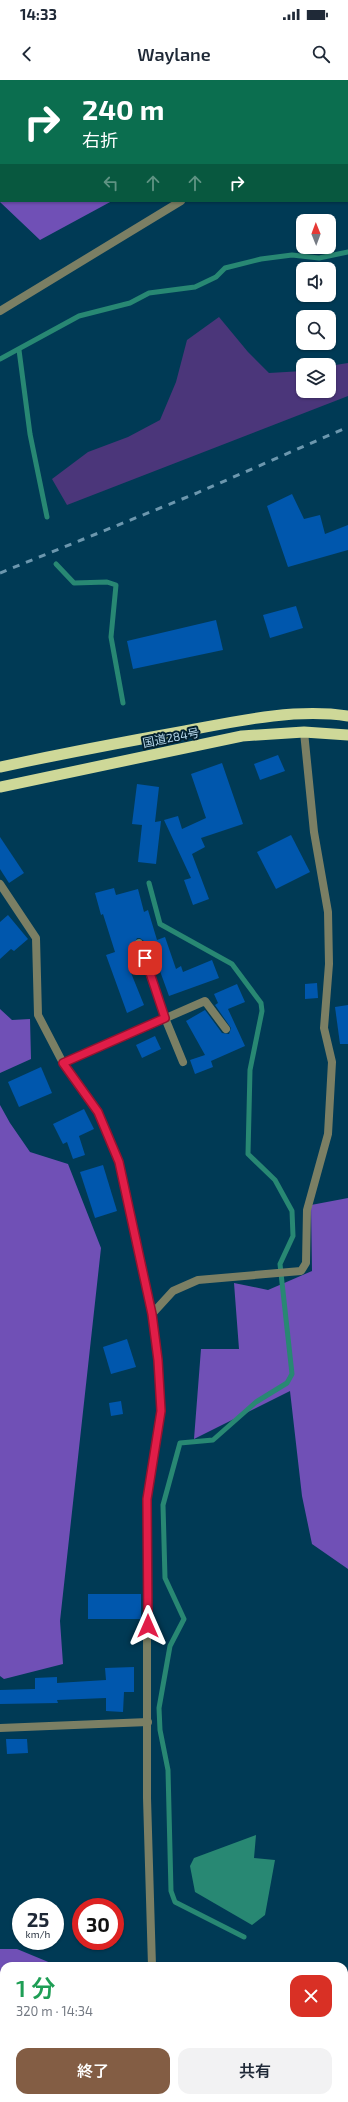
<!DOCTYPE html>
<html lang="ja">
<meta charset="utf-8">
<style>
:root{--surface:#fff;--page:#f2f2f3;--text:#1f2937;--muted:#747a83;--accent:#835d44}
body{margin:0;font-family:"Exo 2","Noto Sans JP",sans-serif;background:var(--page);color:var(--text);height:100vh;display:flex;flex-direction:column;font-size:15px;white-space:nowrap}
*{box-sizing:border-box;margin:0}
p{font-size:13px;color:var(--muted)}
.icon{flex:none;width:22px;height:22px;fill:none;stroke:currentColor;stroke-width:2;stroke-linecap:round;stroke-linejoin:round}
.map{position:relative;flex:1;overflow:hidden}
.side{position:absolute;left:0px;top:1882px;width:348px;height:140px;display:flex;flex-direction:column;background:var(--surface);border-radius:12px 12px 0 0;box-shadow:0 1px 3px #0004}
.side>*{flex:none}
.top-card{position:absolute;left:0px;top:0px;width:348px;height:122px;box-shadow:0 1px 3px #0004;background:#0b6e4f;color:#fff;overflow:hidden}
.needle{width:26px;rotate:359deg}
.tools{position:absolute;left:296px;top:134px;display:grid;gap:8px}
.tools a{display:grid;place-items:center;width:40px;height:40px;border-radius:8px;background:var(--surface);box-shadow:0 1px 3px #0004;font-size:20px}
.speed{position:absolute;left:12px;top:1818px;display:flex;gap:8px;font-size:20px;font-weight:700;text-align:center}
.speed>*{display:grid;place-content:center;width:52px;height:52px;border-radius:50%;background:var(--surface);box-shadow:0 1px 3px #0004;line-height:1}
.speed small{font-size:10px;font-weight:400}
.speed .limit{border:6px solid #d22;background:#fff;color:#111}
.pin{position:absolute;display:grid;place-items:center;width:34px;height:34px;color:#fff;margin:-17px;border-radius:8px;box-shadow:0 2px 6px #0006}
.me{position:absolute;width:44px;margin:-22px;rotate:0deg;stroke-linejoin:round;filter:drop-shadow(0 0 3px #0008)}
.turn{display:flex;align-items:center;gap:14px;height:84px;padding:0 16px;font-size:18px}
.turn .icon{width:52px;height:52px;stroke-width:2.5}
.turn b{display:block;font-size:28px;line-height:34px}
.lanes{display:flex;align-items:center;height:38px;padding:0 16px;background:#0003;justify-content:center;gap:20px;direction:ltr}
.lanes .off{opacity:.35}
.round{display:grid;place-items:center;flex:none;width:42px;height:42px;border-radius:12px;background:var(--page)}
.head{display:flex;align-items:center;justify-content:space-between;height:68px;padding:0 16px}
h1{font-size:24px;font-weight:600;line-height:30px;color:#1e9e55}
.action{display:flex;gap:8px;margin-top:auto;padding:8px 16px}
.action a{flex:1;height:46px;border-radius:12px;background:var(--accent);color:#fff;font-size:16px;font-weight:600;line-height:46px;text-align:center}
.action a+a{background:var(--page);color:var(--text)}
.status{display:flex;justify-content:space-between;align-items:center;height:28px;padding:0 20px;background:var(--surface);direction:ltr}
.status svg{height:11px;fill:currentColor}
header{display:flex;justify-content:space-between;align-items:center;height:52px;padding:0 16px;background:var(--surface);font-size:18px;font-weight:600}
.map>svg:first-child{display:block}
.green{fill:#4b367a}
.forest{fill:#7050b6}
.water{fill:#288873}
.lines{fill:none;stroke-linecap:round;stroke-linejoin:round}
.stream{stroke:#288873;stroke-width:5}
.building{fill:#0057ad}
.minor{stroke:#7b7f64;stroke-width:8}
.tertiary{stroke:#7b7f64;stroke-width:8}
.trunk{stroke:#ced898;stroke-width:11}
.rail{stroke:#6c97ae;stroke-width:3;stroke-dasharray:7 7;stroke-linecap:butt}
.route-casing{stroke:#92132f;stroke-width:10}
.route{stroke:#e11d48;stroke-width:7}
.labels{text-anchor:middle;stroke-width:4;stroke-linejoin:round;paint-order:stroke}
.street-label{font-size:12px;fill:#b7d8ec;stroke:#03202f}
</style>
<div class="status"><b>14:33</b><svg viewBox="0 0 49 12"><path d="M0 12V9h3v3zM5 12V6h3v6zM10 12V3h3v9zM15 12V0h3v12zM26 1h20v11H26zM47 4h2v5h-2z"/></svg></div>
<header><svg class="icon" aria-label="back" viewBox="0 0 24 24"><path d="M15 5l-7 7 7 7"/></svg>Waylane<svg class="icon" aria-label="search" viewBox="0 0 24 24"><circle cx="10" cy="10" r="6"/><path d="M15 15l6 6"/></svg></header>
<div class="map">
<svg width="348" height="2022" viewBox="0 0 348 2022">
<rect width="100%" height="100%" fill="#003a55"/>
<!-- green -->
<g class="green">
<polygon points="198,0 348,0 348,72 347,1"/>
<polygon points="219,237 248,272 269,293 303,291 303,311 329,311 329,286 348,283 348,316 67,425 52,399 88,372 128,357 160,340 176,302 187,260"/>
</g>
<!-- forest -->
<g class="forest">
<polygon points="0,0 175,0 176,1 1,1 1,121 112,121 40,160 0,122"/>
<polygon points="0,929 12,940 30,939 31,979 0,993"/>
<polygon points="0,1025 10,1043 30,1072 68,1084 101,1168 60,1541 63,1584 4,1599 0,1596"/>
<polygon points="348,1118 348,1489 312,1464 302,1416 290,1311 194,1359 201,1269 239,1269 234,1203 268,1210 312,1191 311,1125"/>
<polygon points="0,1869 17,1869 58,1886 4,1886 4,2018 131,2018 130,2022 0,2022"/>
</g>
<!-- water -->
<polygon class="water" points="256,1755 254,1778 275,1780 265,1835 252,1845 195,1812 190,1786 194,1778"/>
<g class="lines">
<!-- stream -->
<g class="stream">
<polyline points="19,270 30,354 47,437"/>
<polyline points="0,279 79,236 130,223 149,213 195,207 216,197 225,188 261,179 292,175 319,178 348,172"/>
<polyline points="56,484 74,503 107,502 116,505 111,557 123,623"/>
<polyline points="149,803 160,844 232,884 261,923 262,931 250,990 248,1074 275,1100 292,1131 293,1156 280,1184 292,1294 287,1303 256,1322 213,1360 180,1363 163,1425 165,1498 184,1539 170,1566 159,1628 160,1650 168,1690 171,1811 175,1822 244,1857"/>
</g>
</g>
<!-- building -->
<g class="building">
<polygon points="292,414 304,439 320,435 325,454 348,445 348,470 288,487 267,426"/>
<polygon points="296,526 303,548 270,558 263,535"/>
<polygon points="216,540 223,570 133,589 127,561"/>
<polygon points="278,675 285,691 260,700 254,684"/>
<polygon points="222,683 243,744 201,758 205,767 192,774 209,819 193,825 184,800 191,798 164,740 178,736 182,749 206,738 191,694"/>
<polygon points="137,704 159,707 155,742 161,741 156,784 138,782 142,745 132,744"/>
<polygon points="291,755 310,792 276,809 257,772"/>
<polygon points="0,757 24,793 9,803 0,789"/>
<polygon points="114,808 116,815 138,809 144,832 148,830 157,860 165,857 176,889 181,886 183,892 212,880 219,898 169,916 156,880 151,881 144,861 140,858 137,858 134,864 141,884 129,888 144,925 127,933 106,875 115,872 103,834 101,835 95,813"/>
<polygon points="8,835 28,859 14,871 11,869 0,879 0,842"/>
<polygon points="317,903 318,918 305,919 305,904"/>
<polygon points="237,904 245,922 228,929 245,966 211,981 213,987 195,994 190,980 205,975 186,941 205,930 222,953 229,954 231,948 215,925 218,923 214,914"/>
<polygon points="348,925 348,964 340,964 335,927"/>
<polygon points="155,956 161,969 142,978 136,965"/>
<polygon points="41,987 52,1013 19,1027 8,1002"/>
<polygon points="84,1029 94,1049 79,1056 85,1075 73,1079 67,1062 63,1064 53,1044"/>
<polygon points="103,1085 117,1131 95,1138 80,1092"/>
<polygon points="127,1259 136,1287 111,1294 103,1267"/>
<polygon points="121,1321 123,1334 111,1336 109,1323"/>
<rect x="88" y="1514" width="53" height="25"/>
<polygon points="134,1587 134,1612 124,1612 123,1632 106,1631 106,1618 57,1620 58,1623 0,1624 0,1610 35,1609 35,1598 57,1597 57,1603 106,1600 105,1588"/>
<polygon points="6,1659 27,1659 28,1673 7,1674"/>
</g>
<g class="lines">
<!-- minor -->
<g class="minor">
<polyline points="347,106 348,107"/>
<polyline points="0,231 181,121"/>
<polyline points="0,804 36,858 38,935 63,983 98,1032 119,1082 152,1234 158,1280 161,1331 147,1419 147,1718 152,1886"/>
<polyline points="139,863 165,938 183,982"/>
<polyline points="63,983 205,921 226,949"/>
<polyline points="152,1234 173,1211 198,1200 301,1191 306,1183 307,1130 328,1054 332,982 324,948 329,884 328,832 314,752 304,652"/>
<polyline points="0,1648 148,1642"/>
<polyline points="144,2022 146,2018"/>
</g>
<!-- tertiary -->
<g class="tertiary">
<polyline points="344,1939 348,1928"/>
<polyline points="312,2022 313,2018"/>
</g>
<!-- trunk -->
<g class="trunk">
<path d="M0,687c61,-13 123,-25 185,-36 52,-10 110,-23 163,-15"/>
<polyline points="0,707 242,656 304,652 348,655"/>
</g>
<!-- rail -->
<polyline class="rail" points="0,493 197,413 348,347"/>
</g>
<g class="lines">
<defs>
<polyline id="route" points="145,878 165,938 63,983 98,1032 119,1082 152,1234 158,1280 161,1331 147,1419 148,1546"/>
</defs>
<!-- route casing -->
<use href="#route" class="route-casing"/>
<!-- route -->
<use href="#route" class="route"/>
</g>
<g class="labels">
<!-- street labels -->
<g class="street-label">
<text transform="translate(171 658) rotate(-11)" y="4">国道284号</text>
</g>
</g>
</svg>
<div class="tools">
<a><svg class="needle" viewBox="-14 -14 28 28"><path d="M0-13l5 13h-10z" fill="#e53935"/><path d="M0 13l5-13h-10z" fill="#747a83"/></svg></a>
<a><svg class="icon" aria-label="sound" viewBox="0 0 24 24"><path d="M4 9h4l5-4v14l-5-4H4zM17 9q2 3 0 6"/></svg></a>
<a><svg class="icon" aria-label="search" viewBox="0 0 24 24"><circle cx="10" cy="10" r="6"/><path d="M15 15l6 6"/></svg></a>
<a><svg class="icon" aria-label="layers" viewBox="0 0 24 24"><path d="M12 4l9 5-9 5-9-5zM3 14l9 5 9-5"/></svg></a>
</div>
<div class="speed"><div>25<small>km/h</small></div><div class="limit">30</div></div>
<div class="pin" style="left:145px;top:878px;background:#d93025"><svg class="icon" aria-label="arrive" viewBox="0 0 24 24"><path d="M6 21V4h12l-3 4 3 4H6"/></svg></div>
<svg class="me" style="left:148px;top:1546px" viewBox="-20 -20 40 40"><path d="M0-17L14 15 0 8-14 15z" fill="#e11d48" stroke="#fff" stroke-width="4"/></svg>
<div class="top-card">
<div class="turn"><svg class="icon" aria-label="right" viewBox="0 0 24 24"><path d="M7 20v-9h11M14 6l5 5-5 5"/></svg><div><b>240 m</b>右折</div></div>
<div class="lanes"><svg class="icon off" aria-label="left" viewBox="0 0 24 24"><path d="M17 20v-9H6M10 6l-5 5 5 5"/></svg><svg class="icon off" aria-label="ahead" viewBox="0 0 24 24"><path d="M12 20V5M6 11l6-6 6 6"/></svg><svg class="icon off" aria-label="ahead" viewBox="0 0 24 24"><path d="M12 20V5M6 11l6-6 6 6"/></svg><svg class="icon" aria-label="right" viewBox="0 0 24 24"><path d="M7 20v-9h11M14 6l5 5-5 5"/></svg></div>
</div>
<section class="side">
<div class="head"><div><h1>1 分</h1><p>320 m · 14:34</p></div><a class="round" style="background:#d93025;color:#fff"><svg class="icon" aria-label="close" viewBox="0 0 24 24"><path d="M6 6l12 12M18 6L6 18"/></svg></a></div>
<div class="action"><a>終了</a><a>共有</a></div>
</section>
</div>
